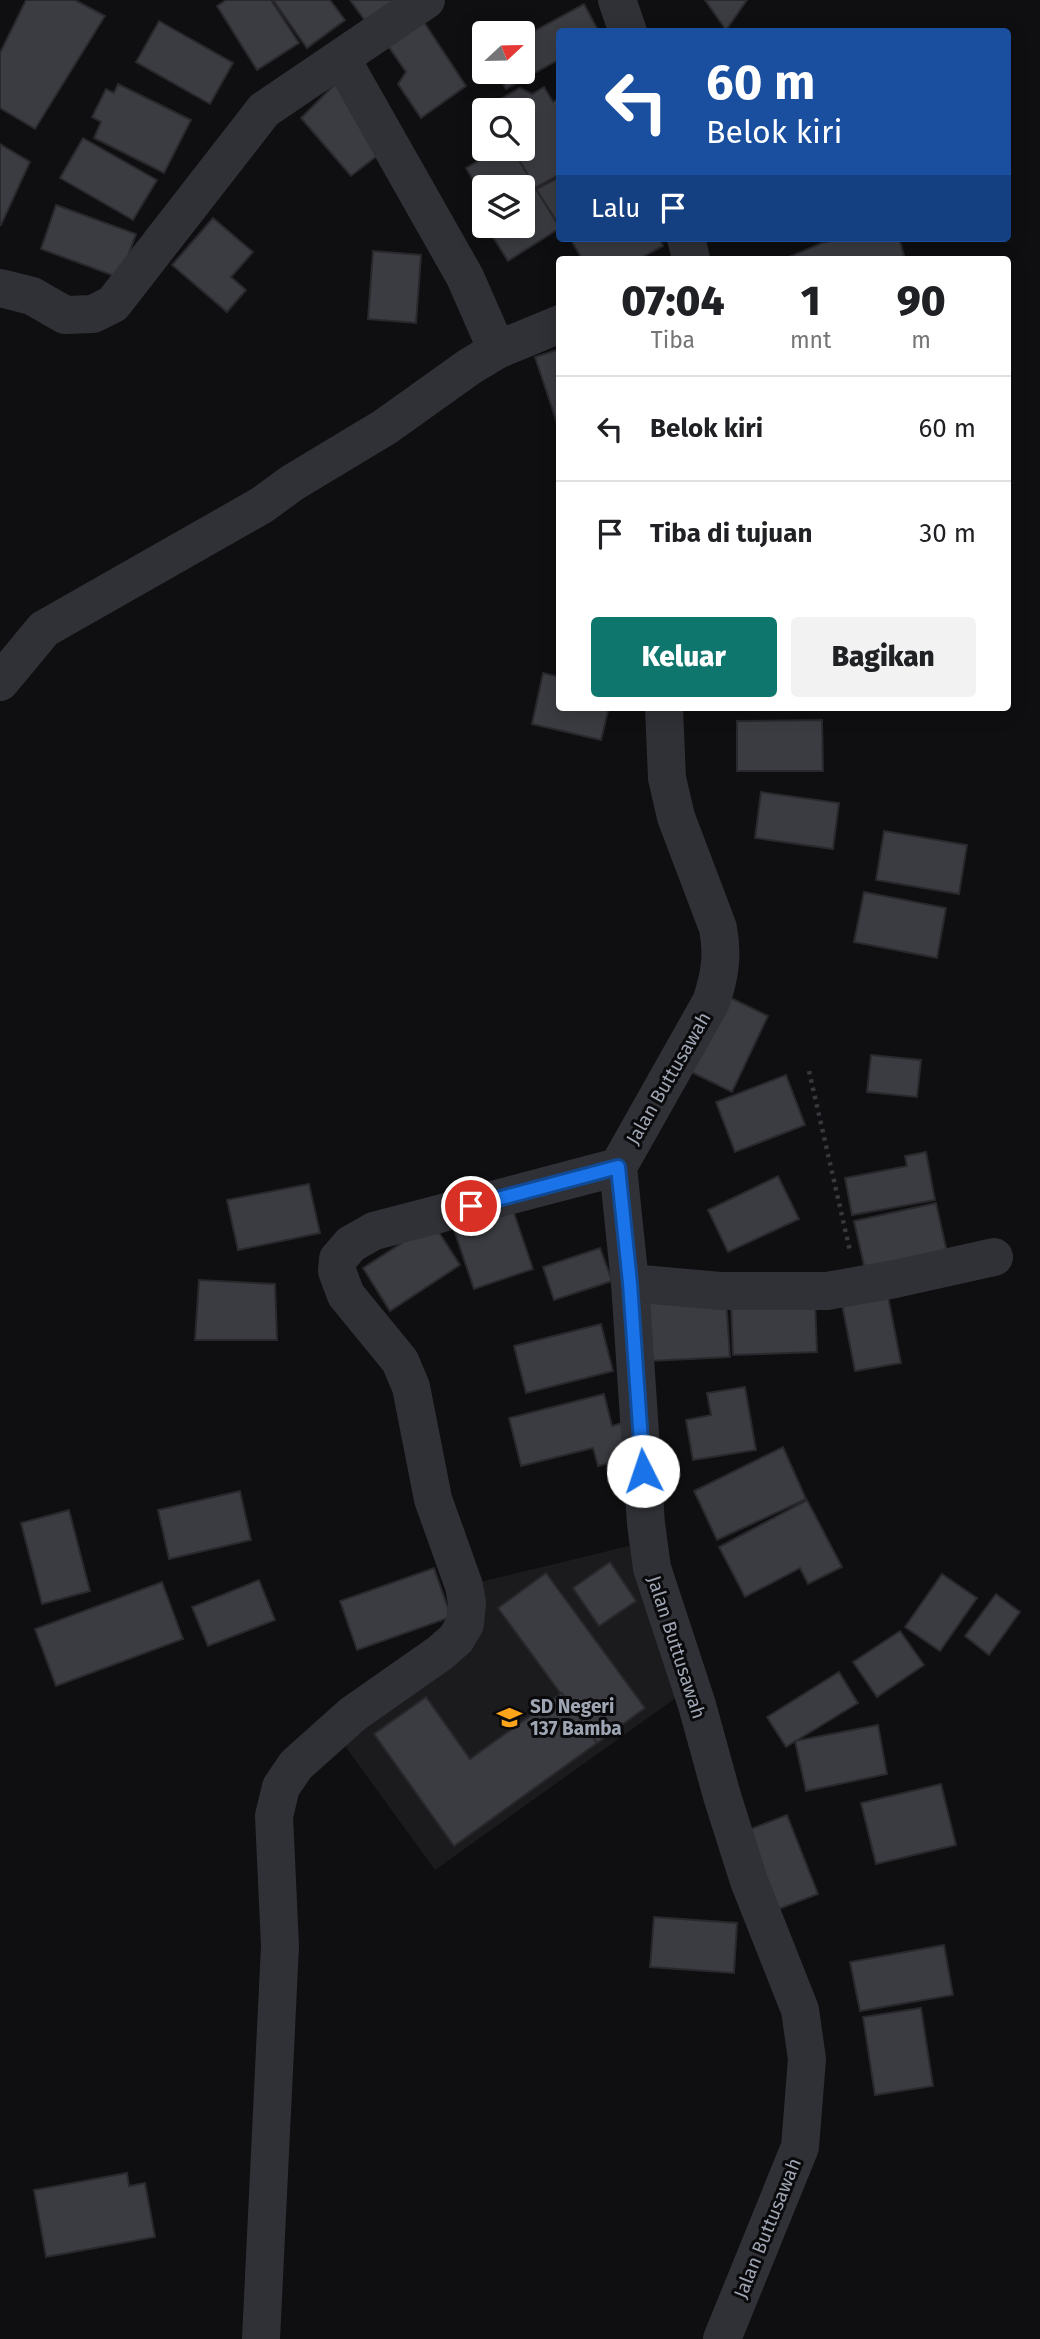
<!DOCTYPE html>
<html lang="id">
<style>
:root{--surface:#fff;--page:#f2f2f2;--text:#202124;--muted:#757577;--line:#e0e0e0;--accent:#0f766e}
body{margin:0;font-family:"Fira Sans",sans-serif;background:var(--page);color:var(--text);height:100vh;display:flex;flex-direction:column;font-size:26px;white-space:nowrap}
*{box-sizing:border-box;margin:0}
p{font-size:23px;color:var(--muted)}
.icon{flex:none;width:38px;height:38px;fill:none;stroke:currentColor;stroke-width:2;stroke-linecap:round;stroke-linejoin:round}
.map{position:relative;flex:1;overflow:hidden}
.panel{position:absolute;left:556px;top:256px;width:455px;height:455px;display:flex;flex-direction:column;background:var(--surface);border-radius:7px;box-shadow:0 4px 18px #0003}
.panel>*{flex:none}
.top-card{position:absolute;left:556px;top:28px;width:455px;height:214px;border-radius:7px;box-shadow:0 4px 18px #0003;background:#1a4fa0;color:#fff;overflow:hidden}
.needle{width:46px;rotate:68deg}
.tools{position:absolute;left:472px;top:21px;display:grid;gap:14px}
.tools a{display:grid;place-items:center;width:63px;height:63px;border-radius:7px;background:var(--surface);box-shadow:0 4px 18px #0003;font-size:35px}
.pin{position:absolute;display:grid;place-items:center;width:60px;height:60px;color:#fff;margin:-30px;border:4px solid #fff;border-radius:50%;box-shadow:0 2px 7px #0007}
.me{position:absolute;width:77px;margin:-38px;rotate:356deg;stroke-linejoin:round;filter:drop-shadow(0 0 5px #0008)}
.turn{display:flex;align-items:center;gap:24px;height:147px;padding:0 35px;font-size:32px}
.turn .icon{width:91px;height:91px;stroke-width:2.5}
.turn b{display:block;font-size:49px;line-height:60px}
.then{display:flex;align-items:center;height:66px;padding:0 35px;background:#0003;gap:14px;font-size:26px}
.eta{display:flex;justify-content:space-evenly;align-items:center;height:119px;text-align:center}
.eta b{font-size:42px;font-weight:800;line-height:49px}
.cta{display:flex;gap:14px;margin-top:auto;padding:14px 35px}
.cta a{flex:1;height:80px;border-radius:7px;background:var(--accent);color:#fff;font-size:28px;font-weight:800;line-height:80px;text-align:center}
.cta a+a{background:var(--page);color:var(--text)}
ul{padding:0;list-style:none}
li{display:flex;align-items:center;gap:21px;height:105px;padding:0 35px;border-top:2px solid var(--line)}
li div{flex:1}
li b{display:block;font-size:26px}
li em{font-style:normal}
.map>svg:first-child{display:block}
.built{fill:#1b1b1e}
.building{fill:#3b3c41;stroke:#29292d;stroke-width:2}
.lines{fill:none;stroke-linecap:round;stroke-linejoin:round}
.path{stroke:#36383d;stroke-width:4.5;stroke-dasharray:3.5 5;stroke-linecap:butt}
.minor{stroke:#303136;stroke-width:38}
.route-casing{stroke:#114b97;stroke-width:18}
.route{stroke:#1a73e8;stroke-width:12}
.labels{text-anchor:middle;stroke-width:6;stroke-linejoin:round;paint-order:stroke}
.street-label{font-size:19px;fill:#9fa6b3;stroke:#0a0a0c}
.poi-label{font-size:19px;font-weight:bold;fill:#9fa6b3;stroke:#0a0a0c;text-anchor:start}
</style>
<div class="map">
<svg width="1040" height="2339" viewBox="0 0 1040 2339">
<rect width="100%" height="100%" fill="#0f0f11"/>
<!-- built -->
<polygon class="built" points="637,1544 680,1695 435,1870 340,1739 478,1635 476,1583"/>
<!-- building -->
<g class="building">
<polygon points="26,0 75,0 105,16 35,129 0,108 0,53"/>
<polygon points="226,0 271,0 299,43 257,70 217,6"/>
<polygon points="273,0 330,0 345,20 307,48"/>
<polygon points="350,0 405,0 369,26"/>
<polygon points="705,0 747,0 726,30"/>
<polygon points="584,4 599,32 560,32 560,59 506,89 497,72 523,72 523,37"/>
<polygon points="418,13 466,86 421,118 398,84 406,72 382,37"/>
<polygon points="159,21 233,63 210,104 136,62"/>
<polygon points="337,82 382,152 351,176 301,118"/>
<polygon points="118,84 191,120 164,173 94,138 101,122 92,117 106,89 114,93"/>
<polygon points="544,87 553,102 560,98 560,174 535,188 512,149 523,149 523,110 490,110 488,106 520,88 532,94"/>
<polygon points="83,138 157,180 133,220 60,178"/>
<polygon points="0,144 30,162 1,225 0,225"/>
<polygon points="499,149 512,149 531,180 519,187 485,187 485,200 466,168"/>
<polygon points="560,177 560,227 536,189"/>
<polygon points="536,189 560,228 508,261 486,226 523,226 523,197"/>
<polygon points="56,205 136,234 120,278 41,249"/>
<polygon points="213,218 253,252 231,277 246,290 227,312 172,265"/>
<polygon points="570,238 659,238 663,246 639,259 582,259"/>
<polygon points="846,238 899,238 905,259 784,259 822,243"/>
<polygon points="373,251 421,255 416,323 368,319"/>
<polygon points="560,349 560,425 558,426 535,357"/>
<polygon points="543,673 560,677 560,707 609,707 601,740 532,724"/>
<polygon points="822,720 823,771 737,771 737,721"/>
<polygon points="761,792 839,803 833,849 755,838"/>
<polygon points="884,831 967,845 959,894 876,880"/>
<polygon points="864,892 946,908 937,958 854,942"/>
<polygon points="723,994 768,1016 732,1092 687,1070"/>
<polygon points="871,1055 921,1060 917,1097 867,1092"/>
<polygon points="786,1075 805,1125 735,1152 716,1102"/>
<polygon points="926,1152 935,1200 852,1215 845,1178 907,1166 905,1156"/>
<polygon points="778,1176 799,1219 728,1252 708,1210"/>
<polygon points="309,1184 320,1233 238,1250 227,1200"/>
<polygon points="936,1203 947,1252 865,1270 854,1221"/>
<polygon points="513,1210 533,1269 474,1289 454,1230"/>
<polygon points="433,1223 460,1265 390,1311 363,1268"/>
<polygon points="600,1248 612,1281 554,1300 543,1267"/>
<polygon points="199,1280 275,1284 277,1340 195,1340"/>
<polygon points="886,1286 901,1363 855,1371 840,1294"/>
<polygon points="726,1297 730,1357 650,1361 647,1302"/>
<polygon points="815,1301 817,1352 733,1355 731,1304"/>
<polygon points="601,1324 613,1371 526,1393 514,1346"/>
<polygon points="745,1387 756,1450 693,1460 686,1420 711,1415 707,1393"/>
<polygon points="604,1394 612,1426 625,1422 634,1457 598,1466 593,1448 521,1466 509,1418"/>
<polygon points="783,1447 806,1499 717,1540 694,1491"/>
<polygon points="240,1491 251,1540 169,1559 158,1510"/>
<polygon points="807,1500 842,1567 808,1584 800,1568 745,1597 719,1547"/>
<polygon points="69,1510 90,1591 42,1604 21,1523"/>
<polygon points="610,1562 636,1601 599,1626 573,1588"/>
<polygon points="434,1568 451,1617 357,1650 340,1601"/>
<polygon points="546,1573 645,1708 597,1743 498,1608"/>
<polygon points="942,1574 977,1598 940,1651 905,1627"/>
<polygon points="259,1580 275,1620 208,1646 192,1607"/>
<polygon points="162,1582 183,1639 56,1686 35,1629"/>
<polygon points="996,1594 1020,1612 989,1655 965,1636"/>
<polygon points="900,1631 924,1665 877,1697 853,1662"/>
<polygon points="839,1672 858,1703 786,1747 767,1717"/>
<polygon points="562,1693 597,1743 454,1846 374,1734 426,1697 470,1759"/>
<polygon points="878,1725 887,1774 806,1791 795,1741"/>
<polygon points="941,1784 956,1845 876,1864 861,1803"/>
<polygon points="787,1815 818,1894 771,1912 740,1833"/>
<polygon points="654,1917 737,1923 734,1973 650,1967"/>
<polygon points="944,1945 953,1995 860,2011 850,1962"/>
<polygon points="921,2008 933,2086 875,2095 863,2017"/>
<polygon points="127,2173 129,2186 145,2183 155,2237 46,2257 34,2190"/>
</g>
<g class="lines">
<!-- path -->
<polyline class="path" points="809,1071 850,1251"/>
<!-- minor -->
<g class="minor">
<polyline points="617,0 628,32"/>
<polyline points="341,58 465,277 497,350"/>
<polyline points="686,238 691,259"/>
<polyline points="0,288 32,296 65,315 93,314 113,304 264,110 426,0"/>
<polyline points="0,682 44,629 262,505 292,483 385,427 469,367 497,350 560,324"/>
<path d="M664,707l3,71 9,39 42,111c5,26 2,48 -7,74l-93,165 12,116 16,241 6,44 45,137 25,91 27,85 51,129 7,49 -7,88 -78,192"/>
<polyline points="630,1283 721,1291 827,1291 895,1279 994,1257"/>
<polyline points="261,2339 280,1946 274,1816 281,1787 296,1765 353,1714 440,1653 456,1639 465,1624 467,1603 464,1586 433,1499 411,1387 400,1361 346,1295 337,1271 338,1259 351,1244 374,1231 618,1167"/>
</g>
</g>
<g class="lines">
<defs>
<polyline id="route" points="471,1206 618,1167 630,1283 643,1471"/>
</defs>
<!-- route casing -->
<use href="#route" class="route-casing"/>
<!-- route -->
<use href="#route" class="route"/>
</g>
<!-- icons -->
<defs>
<symbol id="school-bare" viewBox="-9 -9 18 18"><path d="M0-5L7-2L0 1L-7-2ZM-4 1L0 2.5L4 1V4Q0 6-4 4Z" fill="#fda41b" stroke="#0a0a0c" stroke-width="2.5" paint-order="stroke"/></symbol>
</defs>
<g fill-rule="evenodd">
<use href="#school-bare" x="492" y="1700" width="35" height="35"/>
</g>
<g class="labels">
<!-- street labels -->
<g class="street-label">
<text transform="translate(668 1078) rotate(-60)" y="7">Jalan Buttusawah</text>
<text transform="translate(677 1647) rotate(72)" y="7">Jalan Buttusawah</text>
<text transform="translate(767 2228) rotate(-68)" y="7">Jalan Buttusawah</text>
</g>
<!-- poi labels -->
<g class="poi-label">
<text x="530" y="1713">SD Negeri<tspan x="530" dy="22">137 Bamba</tspan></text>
</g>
</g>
</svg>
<div class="tools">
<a><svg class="needle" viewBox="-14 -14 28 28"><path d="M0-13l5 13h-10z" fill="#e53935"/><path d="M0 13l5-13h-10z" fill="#757577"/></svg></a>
<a><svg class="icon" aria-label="search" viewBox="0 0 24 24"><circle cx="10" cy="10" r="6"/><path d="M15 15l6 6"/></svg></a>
<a><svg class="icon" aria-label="layers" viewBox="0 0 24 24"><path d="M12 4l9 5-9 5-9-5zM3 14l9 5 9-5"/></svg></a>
</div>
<div class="pin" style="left:471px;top:1206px;background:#d93025"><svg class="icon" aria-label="arrive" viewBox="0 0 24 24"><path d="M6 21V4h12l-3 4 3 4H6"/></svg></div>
<svg class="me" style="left:643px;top:1471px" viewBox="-20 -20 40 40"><circle r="19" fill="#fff"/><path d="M0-13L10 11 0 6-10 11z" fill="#1a73e8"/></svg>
<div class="top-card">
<div class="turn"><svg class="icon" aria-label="left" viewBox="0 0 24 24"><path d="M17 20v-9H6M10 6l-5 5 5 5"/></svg><div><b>60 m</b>Belok kiri</div></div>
<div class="then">Lalu<svg class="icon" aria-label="arrive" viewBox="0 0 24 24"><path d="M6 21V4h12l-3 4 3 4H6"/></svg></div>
</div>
<section class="panel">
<div class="eta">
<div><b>07:04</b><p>Tiba</p></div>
<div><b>1</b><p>mnt</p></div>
<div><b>90</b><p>m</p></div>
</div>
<ul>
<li><svg class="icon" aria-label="left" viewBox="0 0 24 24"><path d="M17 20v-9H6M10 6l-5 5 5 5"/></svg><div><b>Belok kiri</b></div><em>60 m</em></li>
<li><svg class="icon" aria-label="arrive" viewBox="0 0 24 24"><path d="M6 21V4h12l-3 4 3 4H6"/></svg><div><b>Tiba di tujuan</b></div><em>30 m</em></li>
</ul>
<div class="cta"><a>Keluar</a><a>Bagikan</a></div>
</section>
</div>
